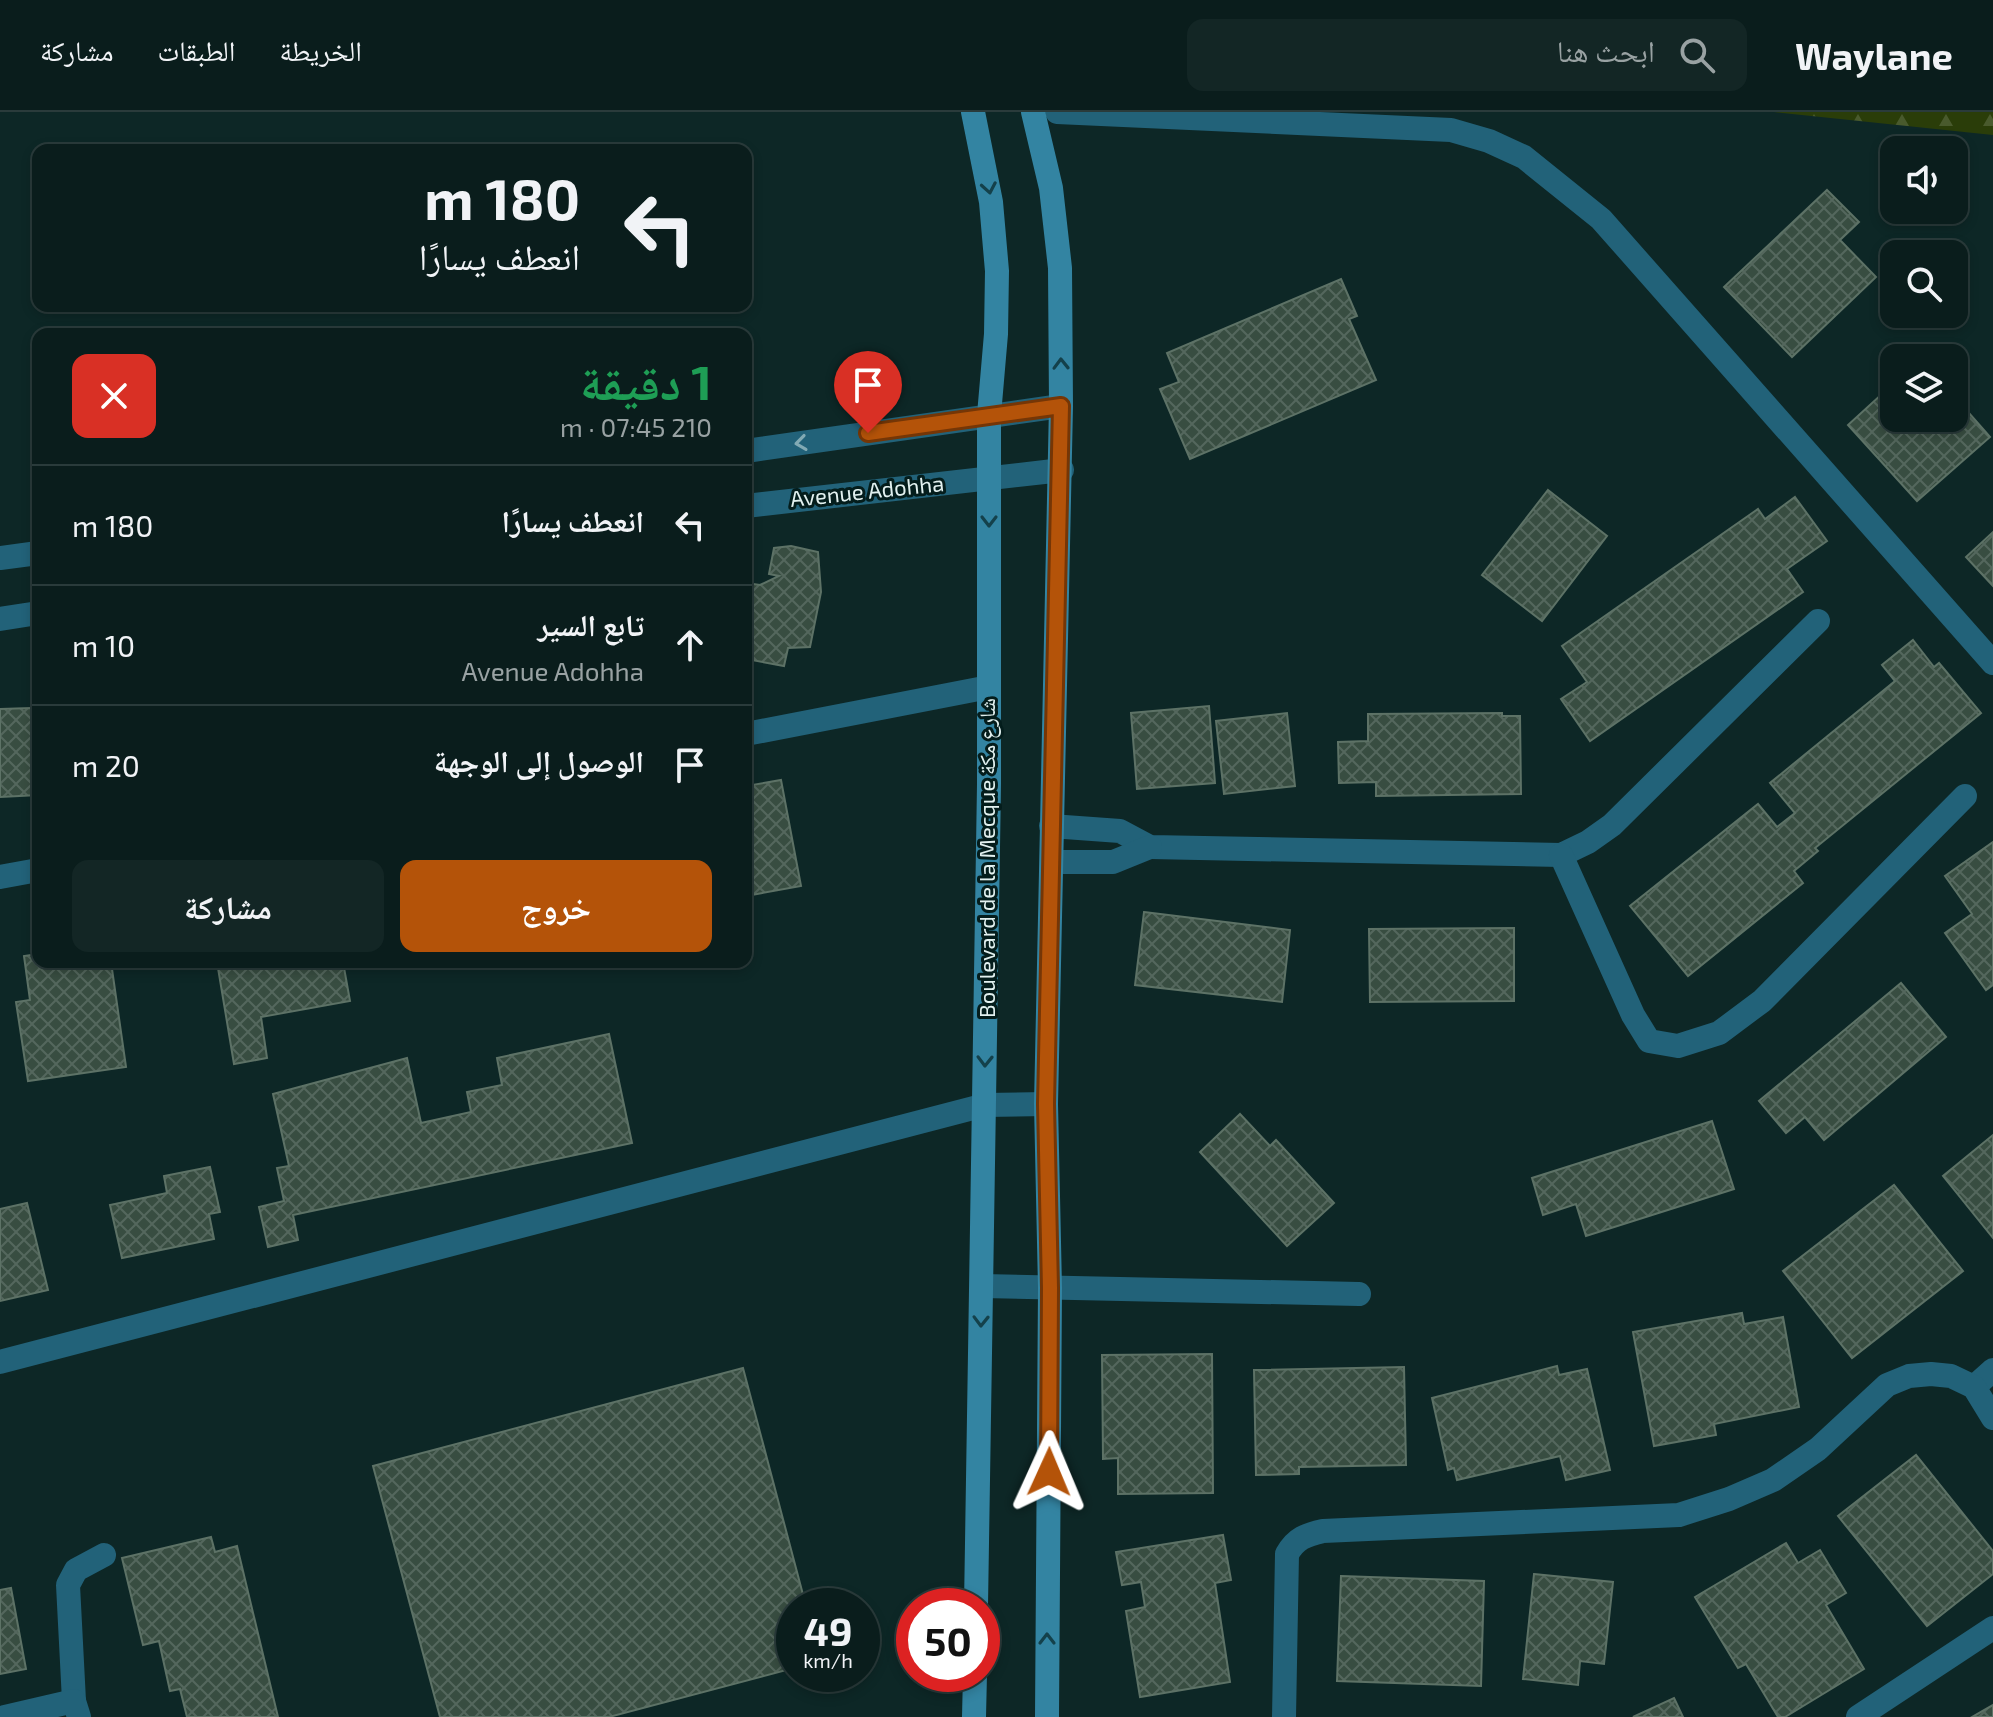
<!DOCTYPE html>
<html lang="ar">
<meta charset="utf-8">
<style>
:root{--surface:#0a1d1c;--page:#132625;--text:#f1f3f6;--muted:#99a2a3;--line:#2a3b3b;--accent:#b45309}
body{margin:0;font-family:"Exo 2","Noto Naskh Arabic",sans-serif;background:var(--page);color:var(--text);direction:rtl;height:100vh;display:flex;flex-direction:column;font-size:30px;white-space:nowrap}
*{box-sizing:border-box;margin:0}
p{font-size:26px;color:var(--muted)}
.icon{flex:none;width:44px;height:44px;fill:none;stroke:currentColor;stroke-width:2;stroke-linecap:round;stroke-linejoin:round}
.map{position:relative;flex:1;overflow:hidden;direction:ltr}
.details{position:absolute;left:32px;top:216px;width:720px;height:640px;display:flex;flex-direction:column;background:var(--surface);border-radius:16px;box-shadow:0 4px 12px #0003,0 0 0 2px var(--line);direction:rtl}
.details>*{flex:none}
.guide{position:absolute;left:32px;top:32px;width:720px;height:168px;border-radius:16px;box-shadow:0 4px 12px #0003,0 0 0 2px var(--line);direction:rtl;background:#0a1d1c;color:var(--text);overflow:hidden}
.controls{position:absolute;left:1880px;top:24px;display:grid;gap:16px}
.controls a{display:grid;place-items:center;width:88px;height:88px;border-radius:16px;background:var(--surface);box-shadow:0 4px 12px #0003,0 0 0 2px var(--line);font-size:40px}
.speed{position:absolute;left:776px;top:1476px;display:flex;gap:16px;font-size:40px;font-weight:700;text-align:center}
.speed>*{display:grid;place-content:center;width:104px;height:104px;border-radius:50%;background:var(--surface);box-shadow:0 4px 12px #0003,0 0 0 2px var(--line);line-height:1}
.speed small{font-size:20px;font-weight:400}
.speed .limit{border:12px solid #d22;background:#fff;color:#111}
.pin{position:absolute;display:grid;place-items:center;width:68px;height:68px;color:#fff;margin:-82px -34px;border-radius:50% 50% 50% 0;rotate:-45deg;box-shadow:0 0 8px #0007}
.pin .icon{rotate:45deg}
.me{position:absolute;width:88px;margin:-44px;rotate:1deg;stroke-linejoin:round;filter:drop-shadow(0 0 6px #0008)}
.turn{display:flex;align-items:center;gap:28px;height:168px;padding:0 40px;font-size:36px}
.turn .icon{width:104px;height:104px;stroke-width:2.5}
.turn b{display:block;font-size:56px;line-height:68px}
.round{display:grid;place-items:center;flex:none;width:84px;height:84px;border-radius:16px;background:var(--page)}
.overview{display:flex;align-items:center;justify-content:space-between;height:136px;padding:0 40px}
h1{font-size:48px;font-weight:700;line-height:60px;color:#1e9e55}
.button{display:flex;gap:16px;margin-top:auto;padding:16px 40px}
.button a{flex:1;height:92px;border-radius:16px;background:var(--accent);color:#fff;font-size:32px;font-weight:700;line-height:92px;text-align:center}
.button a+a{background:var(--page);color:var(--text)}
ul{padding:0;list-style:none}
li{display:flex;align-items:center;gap:24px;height:120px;padding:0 40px;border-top:2px solid var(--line)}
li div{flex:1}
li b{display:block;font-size:30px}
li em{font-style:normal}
header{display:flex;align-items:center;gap:48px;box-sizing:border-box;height:112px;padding:0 40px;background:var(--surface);border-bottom:2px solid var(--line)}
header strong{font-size:38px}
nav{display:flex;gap:44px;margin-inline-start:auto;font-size:28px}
.search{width:560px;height:72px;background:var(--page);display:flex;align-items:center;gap:20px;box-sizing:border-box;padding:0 28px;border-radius:16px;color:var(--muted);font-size:30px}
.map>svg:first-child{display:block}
.forest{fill:url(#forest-firs)}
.building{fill:url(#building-cross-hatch);stroke:#5d7266;stroke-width:2}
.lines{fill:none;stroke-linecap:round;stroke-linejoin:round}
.street{stroke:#226279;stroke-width:24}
.secondary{stroke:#3384a2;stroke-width:24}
.oneway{stroke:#14414b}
.oneway2{stroke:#82aab4}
.route-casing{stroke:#753606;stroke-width:20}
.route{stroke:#b45309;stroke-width:14}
.labels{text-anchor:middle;stroke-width:6;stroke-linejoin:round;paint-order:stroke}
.street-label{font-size:22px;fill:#e2f1f0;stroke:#041d1c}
</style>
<header>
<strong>Waylane</strong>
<div class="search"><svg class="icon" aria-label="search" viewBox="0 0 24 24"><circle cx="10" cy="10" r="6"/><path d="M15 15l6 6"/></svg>ابحث هنا</div>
<nav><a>الخريطة</a><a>الطبقات</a><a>مشاركة</a></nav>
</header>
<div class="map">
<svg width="1993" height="1605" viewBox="0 0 1993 1605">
<defs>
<pattern id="forest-firs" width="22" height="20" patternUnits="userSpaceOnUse" patternTransform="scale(2)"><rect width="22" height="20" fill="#2a3d09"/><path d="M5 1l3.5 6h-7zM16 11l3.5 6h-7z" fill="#495a2d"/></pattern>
<pattern id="building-cross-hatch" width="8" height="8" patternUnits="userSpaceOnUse" patternTransform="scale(2)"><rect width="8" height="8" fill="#384d41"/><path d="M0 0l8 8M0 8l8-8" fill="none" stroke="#54675d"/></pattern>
</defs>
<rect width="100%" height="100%" fill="#0d2726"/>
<!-- forest -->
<polygon class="forest" points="1774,0 1993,0 1993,23"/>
<!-- building -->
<g class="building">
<polygon points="1827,78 1859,110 1840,128 1876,165 1792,245 1724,175"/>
<polygon points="1341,167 1357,204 1349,207 1376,268 1190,347 1160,277 1179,270 1167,241"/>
<polygon points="1894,271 1894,306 1954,306 1954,284 1990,325 1917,389 1848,313"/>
<polygon points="1548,378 1607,424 1542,509 1482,463"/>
<polygon points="1795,385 1827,429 1787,457 1803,480 1590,629 1561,587 1587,570 1562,534 1758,397 1765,407"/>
<polygon points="1993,420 1993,474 1966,445"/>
<polygon points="791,434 818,440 821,480 810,535 788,536 784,554 746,547 746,471 760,473 779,464 769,462 774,436"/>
<polygon points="1913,528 1934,555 1939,551 1981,601 1815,736 1818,739 1794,759 1803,771 1688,864 1630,794 1758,692 1777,715 1795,701 1770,671 1895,569 1882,553"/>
<polygon points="1209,594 1215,671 1137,677 1131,601"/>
<polygon points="31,596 33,639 38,639 38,683 0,685 0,597"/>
<polygon points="1287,601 1295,674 1224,682 1216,609"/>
<polygon points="1502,601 1502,604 1520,604 1521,682 1376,684 1376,670 1339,671 1338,630 1368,629 1368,602"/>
<polygon points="781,668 801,774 746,784 746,674"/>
<polygon points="1993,730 1993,873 1986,878 1945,821 1972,802 1945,764"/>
<polygon points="1144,800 1290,818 1282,890 1135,873"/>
<polygon points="1514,816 1514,889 1370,890 1369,817"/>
<polygon points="38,842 38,850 111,850 126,955 28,969 16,890 30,888 24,844"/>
<polygon points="217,850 343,850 350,889 261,905 267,946 234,952"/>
<polygon points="1901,871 1946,925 1824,1028 1805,1005 1786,1021 1759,989"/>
<polygon points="609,922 632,1031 293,1103 298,1128 268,1135 259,1095 284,1089 277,1056 289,1054 273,982 407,946 421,1011 471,1000 467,980 502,973 497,946"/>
<polygon points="1240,1002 1270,1034 1276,1028 1334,1091 1287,1134 1200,1040"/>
<polygon points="1712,1009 1734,1077 1586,1124 1576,1092 1543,1103 1532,1066"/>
<polygon points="1993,1023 1993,1126 1943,1064"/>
<polygon points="210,1055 220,1100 209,1102 214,1127 122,1146 110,1093 167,1081 164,1064"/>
<polygon points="1894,1073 1963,1159 1852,1246 1783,1159"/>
<polygon points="27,1091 48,1178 0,1189 0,1097"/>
<polygon points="1742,1201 1744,1212 1783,1205 1799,1295 1714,1312 1716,1323 1654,1334 1633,1220"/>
<polygon points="1212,1242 1213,1381 1118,1382 1118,1346 1103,1347 1102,1243"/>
<polygon points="1557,1254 1559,1263 1587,1257 1610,1358 1566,1368 1560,1344 1457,1368 1454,1356 1448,1358 1432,1286"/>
<polygon points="1404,1255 1406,1353 1299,1355 1299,1362 1256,1363 1254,1258"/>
<polygon points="743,1256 806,1494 794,1494 794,1556 609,1605 440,1605 373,1354"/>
<polygon points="1916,1343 1993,1439 1993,1462 1927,1514 1838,1404"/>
<polygon points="1223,1423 1231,1468 1215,1471 1230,1570 1140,1585 1126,1499 1145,1495 1141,1470 1122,1473 1116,1440"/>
<polygon points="211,1425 215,1440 237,1434 278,1605 187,1605 180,1577 170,1579 159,1529 143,1533 122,1446"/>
<polygon points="1786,1431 1798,1451 1820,1438 1846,1481 1826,1493 1864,1557 1785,1605 1778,1605 1746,1552 1738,1556 1695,1485"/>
<polygon points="1534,1462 1613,1470 1604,1552 1580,1549 1578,1573 1523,1567"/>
<polygon points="1341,1464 1484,1469 1481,1574 1337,1569"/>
<polygon points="11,1476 26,1557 0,1562 0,1478"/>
<polygon points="1674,1586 1683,1605 1633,1605"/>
<polygon points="1993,1593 1993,1605 1972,1605"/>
</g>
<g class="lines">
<!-- street -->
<g class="street">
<polyline points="1057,0 1451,18 1489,29 1524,45 1601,107 1993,551"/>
<polyline points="746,339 1061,294"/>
<polyline points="746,394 1062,358"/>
<polyline points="0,446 38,441"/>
<polyline points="0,507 38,501"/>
<polyline points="746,622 989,575"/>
<polyline points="1051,714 1120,719 1150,735 1561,743 1588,730 1612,713 1818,509"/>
<polyline points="1561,743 1633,903 1649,929 1678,934 1719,921 1762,889 1965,684"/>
<polyline points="1052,750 1113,750 1150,735"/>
<polyline points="0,765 38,758"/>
<polyline points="982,1174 1359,1182"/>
<polyline points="0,1250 985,993 1046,992"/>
<polyline points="1974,1275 1993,1258"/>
<polyline points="74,1589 68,1473 76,1458 104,1443"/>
<polyline points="5,1605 74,1589 79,1605"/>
<path d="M1284,1605l3,-163c9,-16 19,-19 36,-23l356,-16 50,-16 44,-19 45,-31 69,-64 22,-9 22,-2 20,2 23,11 19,31"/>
<polyline points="1858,1605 1993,1516"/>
</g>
<!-- secondary -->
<g class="secondary">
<polyline points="973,0 991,90 997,159 996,222 989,303 989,672 976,1494"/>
<polyline points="1033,0 1051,76 1060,156 1061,294 1046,992 1050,1176 1047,1605"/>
<polyline points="974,1605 975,1562"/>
</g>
</g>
<!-- one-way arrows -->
<defs><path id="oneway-chevron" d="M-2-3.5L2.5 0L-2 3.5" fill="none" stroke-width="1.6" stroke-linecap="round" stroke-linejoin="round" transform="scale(2)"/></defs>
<g class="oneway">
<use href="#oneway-chevron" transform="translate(989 76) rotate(80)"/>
<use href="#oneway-chevron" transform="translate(1061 252) rotate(-91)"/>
<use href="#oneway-chevron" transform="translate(989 409) rotate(90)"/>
<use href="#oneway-chevron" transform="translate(985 949) rotate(91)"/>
<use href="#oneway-chevron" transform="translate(981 1209) rotate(91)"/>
<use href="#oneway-chevron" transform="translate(1047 1527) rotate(-90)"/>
</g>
<use class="oneway2" href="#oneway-chevron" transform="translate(801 331) rotate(172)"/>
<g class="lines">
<defs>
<polyline id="route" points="868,321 1061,294 1046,992 1050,1176 1049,1360"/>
</defs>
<!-- route casing -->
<use href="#route" class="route-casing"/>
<!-- route -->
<use href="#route" class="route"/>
</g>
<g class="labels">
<!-- street labels -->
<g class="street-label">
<text transform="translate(867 379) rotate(-6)" y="8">Avenue Adohha</text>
<text transform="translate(987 746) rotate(-90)" y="8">Boulevard de la Mecque شارع مكة</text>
</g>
</g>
</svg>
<div class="controls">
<a><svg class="icon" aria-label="sound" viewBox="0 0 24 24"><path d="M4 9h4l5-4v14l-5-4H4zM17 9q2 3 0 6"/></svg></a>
<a><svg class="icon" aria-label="search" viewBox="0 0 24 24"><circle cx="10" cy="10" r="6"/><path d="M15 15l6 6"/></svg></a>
<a><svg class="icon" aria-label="layers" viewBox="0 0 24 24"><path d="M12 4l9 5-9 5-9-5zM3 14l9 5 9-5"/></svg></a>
</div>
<div class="speed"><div>49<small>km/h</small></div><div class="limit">50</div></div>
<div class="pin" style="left:868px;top:321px;background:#d93025"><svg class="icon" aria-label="arrive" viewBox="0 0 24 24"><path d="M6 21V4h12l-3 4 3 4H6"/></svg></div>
<svg class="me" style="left:1049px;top:1360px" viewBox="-20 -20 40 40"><path d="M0-17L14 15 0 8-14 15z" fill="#b45309" stroke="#fff" stroke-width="4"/></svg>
<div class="guide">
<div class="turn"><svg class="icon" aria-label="left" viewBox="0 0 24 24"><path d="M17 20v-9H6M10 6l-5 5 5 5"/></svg><div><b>180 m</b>انعطف يسارًا</div></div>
</div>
<section class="details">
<div class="overview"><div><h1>1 دقيقة</h1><p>210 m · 07:45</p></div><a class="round" style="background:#d93025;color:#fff"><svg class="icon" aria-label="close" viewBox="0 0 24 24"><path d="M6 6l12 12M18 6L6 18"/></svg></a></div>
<ul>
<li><svg class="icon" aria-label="left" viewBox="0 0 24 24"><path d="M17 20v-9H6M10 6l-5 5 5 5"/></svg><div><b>انعطف يسارًا</b></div><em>180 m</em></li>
<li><svg class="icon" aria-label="ahead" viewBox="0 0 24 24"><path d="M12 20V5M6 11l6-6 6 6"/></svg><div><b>تابع السير</b><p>Avenue Adohha</p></div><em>10 m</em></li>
<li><svg class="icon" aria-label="arrive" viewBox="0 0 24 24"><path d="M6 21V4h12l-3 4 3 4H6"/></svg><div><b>الوصول إلى الوجهة</b></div><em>20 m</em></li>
</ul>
<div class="button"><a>خروج</a><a>مشاركة</a></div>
</section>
</div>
